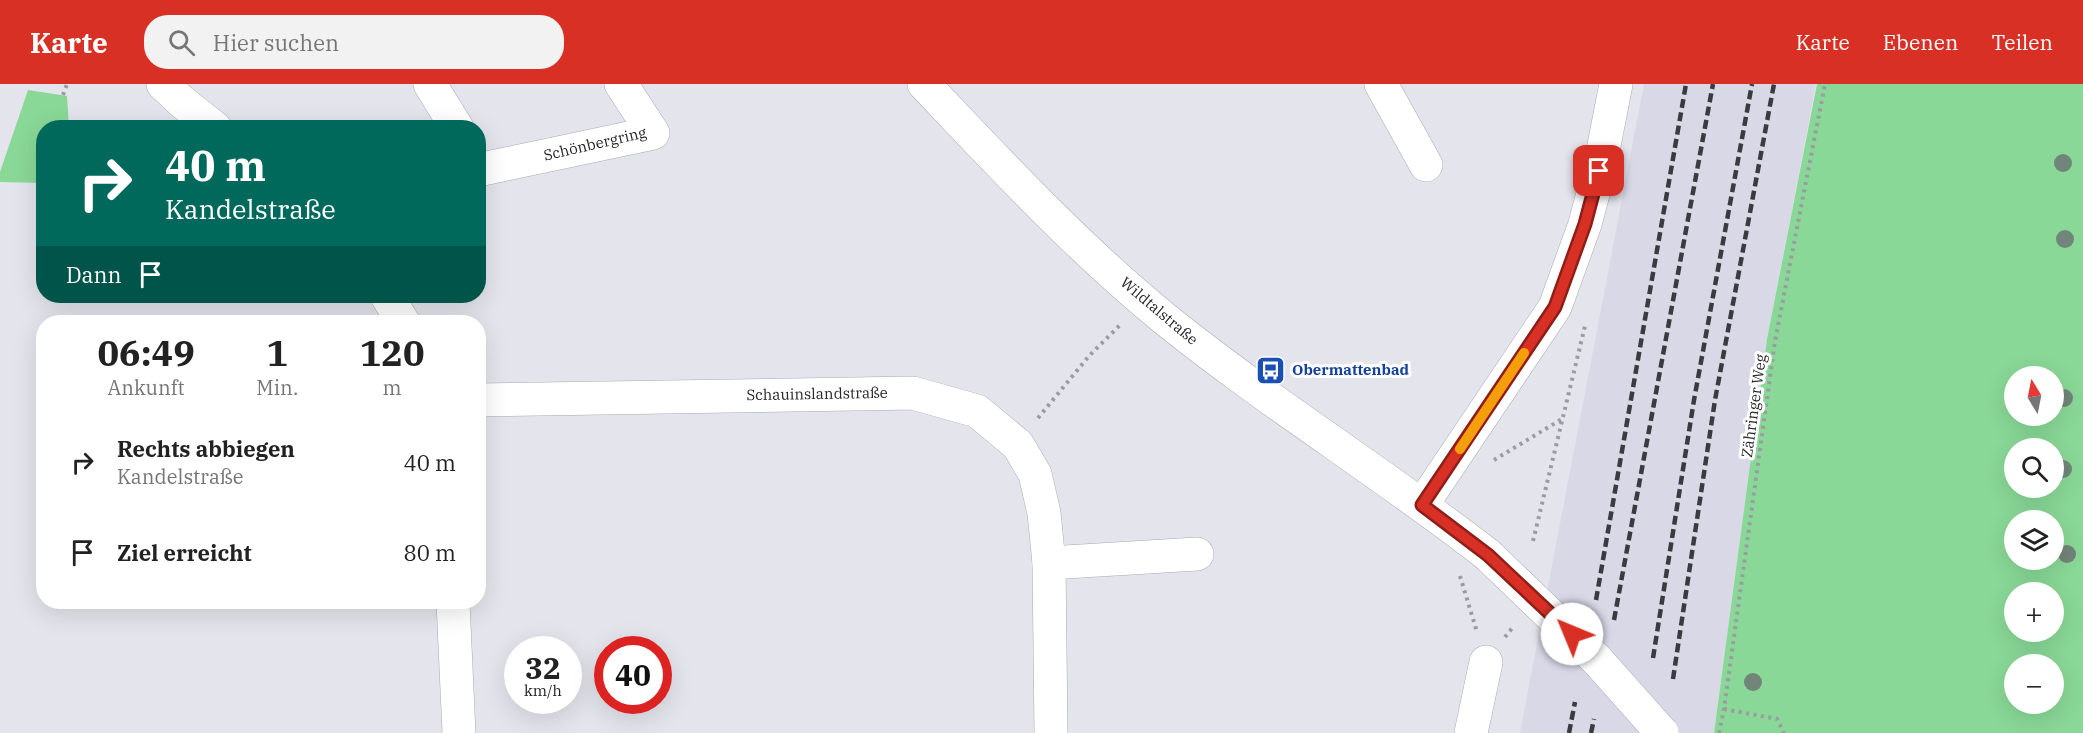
<!DOCTYPE html>
<html lang="de">
<meta charset="utf-8">
<style>
:root{--surface:#fff;--page:#f2f2f2;--text:#222;--muted:#767676;--accent:#d93025}
body{margin:0;font-family:"IBM Plex Serif",serif;background:var(--page);color:var(--text);height:100vh;display:flex;flex-direction:column;font-size:22px;white-space:nowrap}
*{box-sizing:border-box;margin:0}
p{font-size:20px;color:var(--muted)}
.icon{flex:none;width:33px;height:33px;fill:none;stroke:currentColor;stroke-width:2;stroke-linecap:round;stroke-linejoin:round}
.map{position:relative;flex:1;overflow:hidden}
.details{position:absolute;left:36px;top:231px;width:450px;height:294px;display:flex;flex-direction:column;background:var(--surface);border-radius:24px;box-shadow:0 6px 24px #0002}
.details>*{flex:none}
.guide{position:absolute;left:36px;top:36px;width:450px;height:183px;border-radius:24px;box-shadow:0 6px 24px #0002;background:#00695c;color:#fff;overflow:hidden}
.needle{width:39px;rotate:350deg}
.controls{position:absolute;left:2004px;top:282px;display:grid;gap:12px}
.controls a{display:grid;place-items:center;width:60px;height:60px;border-radius:50%;background:var(--surface);box-shadow:0 6px 24px #0002;font-size:30px}
.speed{position:absolute;left:504px;top:552px;display:flex;gap:12px;font-size:30px;font-weight:700;text-align:center}
.speed>*{display:grid;place-content:center;width:78px;height:78px;border-radius:50%;background:var(--surface);box-shadow:0 6px 24px #0002;line-height:1}
.speed small{font-size:15px;font-weight:400}
.speed .limit{border:9px solid #d22;background:#fff;color:#111}
.pin{position:absolute;display:grid;place-items:center;width:51px;height:51px;color:#fff;margin:-26px;border-radius:12px;box-shadow:0 3px 9px #0006}
.me{position:absolute;width:66px;margin:-33px;rotate:315deg;stroke-linejoin:round;filter:drop-shadow(0 0 4px #0008)}
.turn{display:flex;align-items:center;gap:21px;height:126px;padding:0 30px;font-size:27px}
.turn .icon{width:78px;height:78px;stroke-width:2.5}
.turn b{display:block;font-size:42px;line-height:51px}
.then{display:flex;align-items:center;height:57px;padding:0 30px;background:#0003;gap:12px;font-size:22px}
.eta{display:flex;justify-content:space-evenly;align-items:center;height:102px;text-align:center}
.eta b{font-size:36px;font-weight:700;line-height:42px}
ul{padding:0;list-style:none}
li{display:flex;align-items:center;gap:18px;height:90px;padding:0 30px}
li div{flex:1}
li b{display:block;font-size:22px}
li em{font-style:normal}
header{display:flex;align-items:center;gap:36px;box-sizing:border-box;height:84px;padding:0 30px;background:var(--accent);color:#fff}
header strong{font-size:28px}
nav{display:flex;gap:33px;margin-inline-start:auto;font-size:21px}
.search{width:420px;height:54px;background:var(--page);display:flex;align-items:center;gap:15px;box-sizing:border-box;padding:0 21px;border-radius:24px;color:var(--muted);font-size:22px}
.map>svg:first-child{display:block}
.built{fill:#d9d8e7}
.green{fill:#89d897;fill-rule:evenodd}
.lines{fill:none;stroke-linecap:round;stroke-linejoin:round}
.minor-casing{stroke:#aaa9b1;stroke-width:34}
.path{stroke:#9b9ba2;stroke-width:4;stroke-dasharray:3 4.5;stroke-linecap:butt}
.minor{stroke:#fff;stroke-width:33}
.rail{stroke:#3b3b3f;stroke-width:4.5;stroke-dasharray:9 4.5;stroke-linecap:butt}
.minor-bridge-casing{stroke:#aaa9b1;stroke-width:34;stroke-linecap:butt}
.minor-bridge{stroke:#fff;stroke-width:33}
.tree{fill:#72857a}
.route-casing{stroke:#8d1f18;stroke-width:15}
.route{stroke:#d93025;stroke-width:10}
.slow{stroke:#f59e0b;stroke-width:10}
.labels{text-anchor:middle;stroke-width:6;stroke-linejoin:round;paint-order:stroke}
.street-label{font-size:15px;fill:#27272a;stroke:#fff}
.transit-label{font-size:15px;font-weight:bold;fill:#164399;stroke:#fff;text-anchor:start}
</style>
<header>
<strong>Karte</strong>
<div class="search"><svg class="icon" aria-label="search" viewBox="0 0 24 24"><circle cx="10" cy="10" r="6"/><path d="M15 15l6 6"/></svg>Hier suchen</div>
<nav><a>Karte</a><a>Ebenen</a><a>Teilen</a></nav>
</header>
<div class="map">
<svg width="2083" height="649" viewBox="0 0 2083 649">
<rect width="100%" height="100%" fill="#e4e4ec"/>
<!-- built -->
<polygon class="built" points="1644,0 1816,0 1767,255 1714,649 1520,649"/>
<!-- green -->
<g class="green">
<path d="M1817,0h266v649h-369l53,-394zM2014,292h40v40h-40zM2014,364h40v40h-40zM2014,436h40v40h-40zM2014,508h40v40h-40zM2014,580h40v40h-40z"/>
<polygon points="28,6 67,12 69,43 44,44 43,99 0,98 0,88"/>
</g>
<g class="lines">
<defs>
<g id="minor">
<polyline points="163,0 181,17 215,44"/>
<polyline points="430,0 457,44"/>
<path d="M924,0c77,81 154,164 241,235 104,84 218,154 323,236"/>
<polyline points="1381,0 1426,81"/>
<polyline points="478,86 653,49 621,0"/>
<polyline points="387,212 403,238"/>
<polyline points="478,316 913,309 977,327 1018,361 1035,390 1044,429 1049,479 1051,649"/>
<polyline points="1422,421 1555,223 1585,140 1599,87 1616,0"/>
<polyline points="1049,479 1197,470"/>
<polyline points="453,518 459,649"/>
<polyline points="1471,649 1486,578"/>
</g>
</defs>
<!-- minor casing -->
<use href="#minor" class="minor-casing"/>
<!-- path -->
<g class="path">
<polyline points="63,11 67,0"/>
<polyline points="1038,334 1089,272 1120,241"/>
<polyline points="1494,376 1562,335"/>
<polyline points="1533,457 1585,242"/>
<polyline points="1460,492 1477,548"/>
<polyline points="1505,553 1513,543"/>
<polyline points="1724,625 1777,635 1784,649"/>
<polyline points="1719,649 1724,625 1775,257 1825,0"/>
</g>
<!-- minor -->
<use href="#minor" class="minor"/>
<!-- rail -->
<g class="rail">
<polyline points="1596,516 1686,0"/>
<polyline points="1614,536 1713,0"/>
<polyline points="1653,574 1694,316 1752,0"/>
<polyline points="1673,595 1715,316 1774,0"/>
<polyline points="1569,649 1575,618"/>
<polyline points="1591,649 1594,635"/>
</g>
<defs>
<polyline id="minor-bridge" points="1488,471 1598,577 1662,649"/>
</defs>
<!-- minor-bridge casing -->
<use href="#minor-bridge" class="minor-bridge-casing"/>
<!-- minor-bridge -->
<use href="#minor-bridge" class="minor-bridge"/>
</g>
<!-- trees -->
<g class="tree">
<circle cx="2063" cy="79" r="9"/>
<circle cx="2065" cy="155" r="9"/>
<circle cx="2064" cy="314" r="9"/>
<circle cx="2063" cy="385" r="9"/>
<circle cx="2067" cy="470" r="9"/>
<circle cx="1753" cy="598" r="9"/>
</g>
<g class="lines">
<defs>
<polyline id="route" points="1572,550 1488,471 1422,421 1555,223 1585,140 1599,87"/>
</defs>
<!-- route casing -->
<use href="#route" class="route-casing"/>
<!-- route -->
<use href="#route" class="route"/>
<!-- slow -->
<polyline class="slow" points="1460,365 1524,269"/>
</g>
<!-- icons -->
<defs>
<symbol id="bus-square" viewBox="-11 -11 22 22"><rect x="-9" y="-9" width="18" height="18" rx="4" fill="#1a4fb4" stroke="#fff"/><path d="M-5-6H5V4H4V6H2V4H-2V6H-4V4H-5ZM-3.5-4V0h7V-4ZM-3.5 1.2v1.5H-2V1.2ZM2 1.2v1.5H3.5V1.2Z" fill="#fff"/></symbol>
</defs>
<g fill-rule="evenodd">
<use href="#bus-square" x="1254" y="270" width="33" height="33"/>
</g>
<g class="labels">
<!-- street labels -->
<g class="street-label">
<text transform="translate(595 60) rotate(-13)" y="5">Schönbergring</text>
<text transform="translate(1159 227) rotate(40)" y="5">Wildtalstraße</text>
<text transform="translate(817 310) rotate(-1)" y="5">Schauinslandstraße</text>
<text transform="translate(1754 322) rotate(-82)" y="5">Zähringer Weg</text>
</g>
<!-- transit labels -->
<g class="transit-label">
<text x="1292" y="291">Obermattenbad</text>
</g>
</g>
</svg>
<div class="controls">
<a><svg class="needle" viewBox="-14 -14 28 28"><path d="M0-13l5 13h-10z" fill="#e53935"/><path d="M0 13l5-13h-10z" fill="#767676"/></svg></a>
<a><svg class="icon" aria-label="search" viewBox="0 0 24 24"><circle cx="10" cy="10" r="6"/><path d="M15 15l6 6"/></svg></a>
<a><svg class="icon" aria-label="layers" viewBox="0 0 24 24"><path d="M12 4l9 5-9 5-9-5zM3 14l9 5 9-5"/></svg></a>
<a>+</a>
<a>−</a>
</div>
<div class="speed"><div>32<small>km/h</small></div><div class="limit">40</div></div>
<div class="pin" style="left:1599px;top:87px;background:#d93025"><svg class="icon" aria-label="arrive" viewBox="0 0 24 24"><path d="M6 21V4h12l-3 4 3 4H6"/></svg></div>
<svg class="me" style="left:1572px;top:550px" viewBox="-20 -20 40 40"><circle r="19" fill="#fff"/><path d="M0-13L10 11 0 6-10 11z" fill="#d93025"/></svg>
<div class="guide">
<div class="turn"><svg class="icon" aria-label="right" viewBox="0 0 24 24"><path d="M7 20v-9h11M14 6l5 5-5 5"/></svg><div><b>40 m</b>Kandelstraße</div></div>
<div class="then">Dann<svg class="icon" aria-label="arrive" viewBox="0 0 24 24"><path d="M6 21V4h12l-3 4 3 4H6"/></svg></div>
</div>
<section class="details">
<div class="eta">
<div><b>06:49</b><p>Ankunft</p></div>
<div><b>1</b><p>Min.</p></div>
<div><b>120</b><p>m</p></div>
</div>
<ul>
<li><svg class="icon" aria-label="right" viewBox="0 0 24 24"><path d="M7 20v-9h11M14 6l5 5-5 5"/></svg><div><b>Rechts abbiegen</b><p>Kandelstraße</p></div><em>40 m</em></li>
<li><svg class="icon" aria-label="arrive" viewBox="0 0 24 24"><path d="M6 21V4h12l-3 4 3 4H6"/></svg><div><b>Ziel erreicht</b></div><em>80 m</em></li>
</ul>
</section>
</div>
